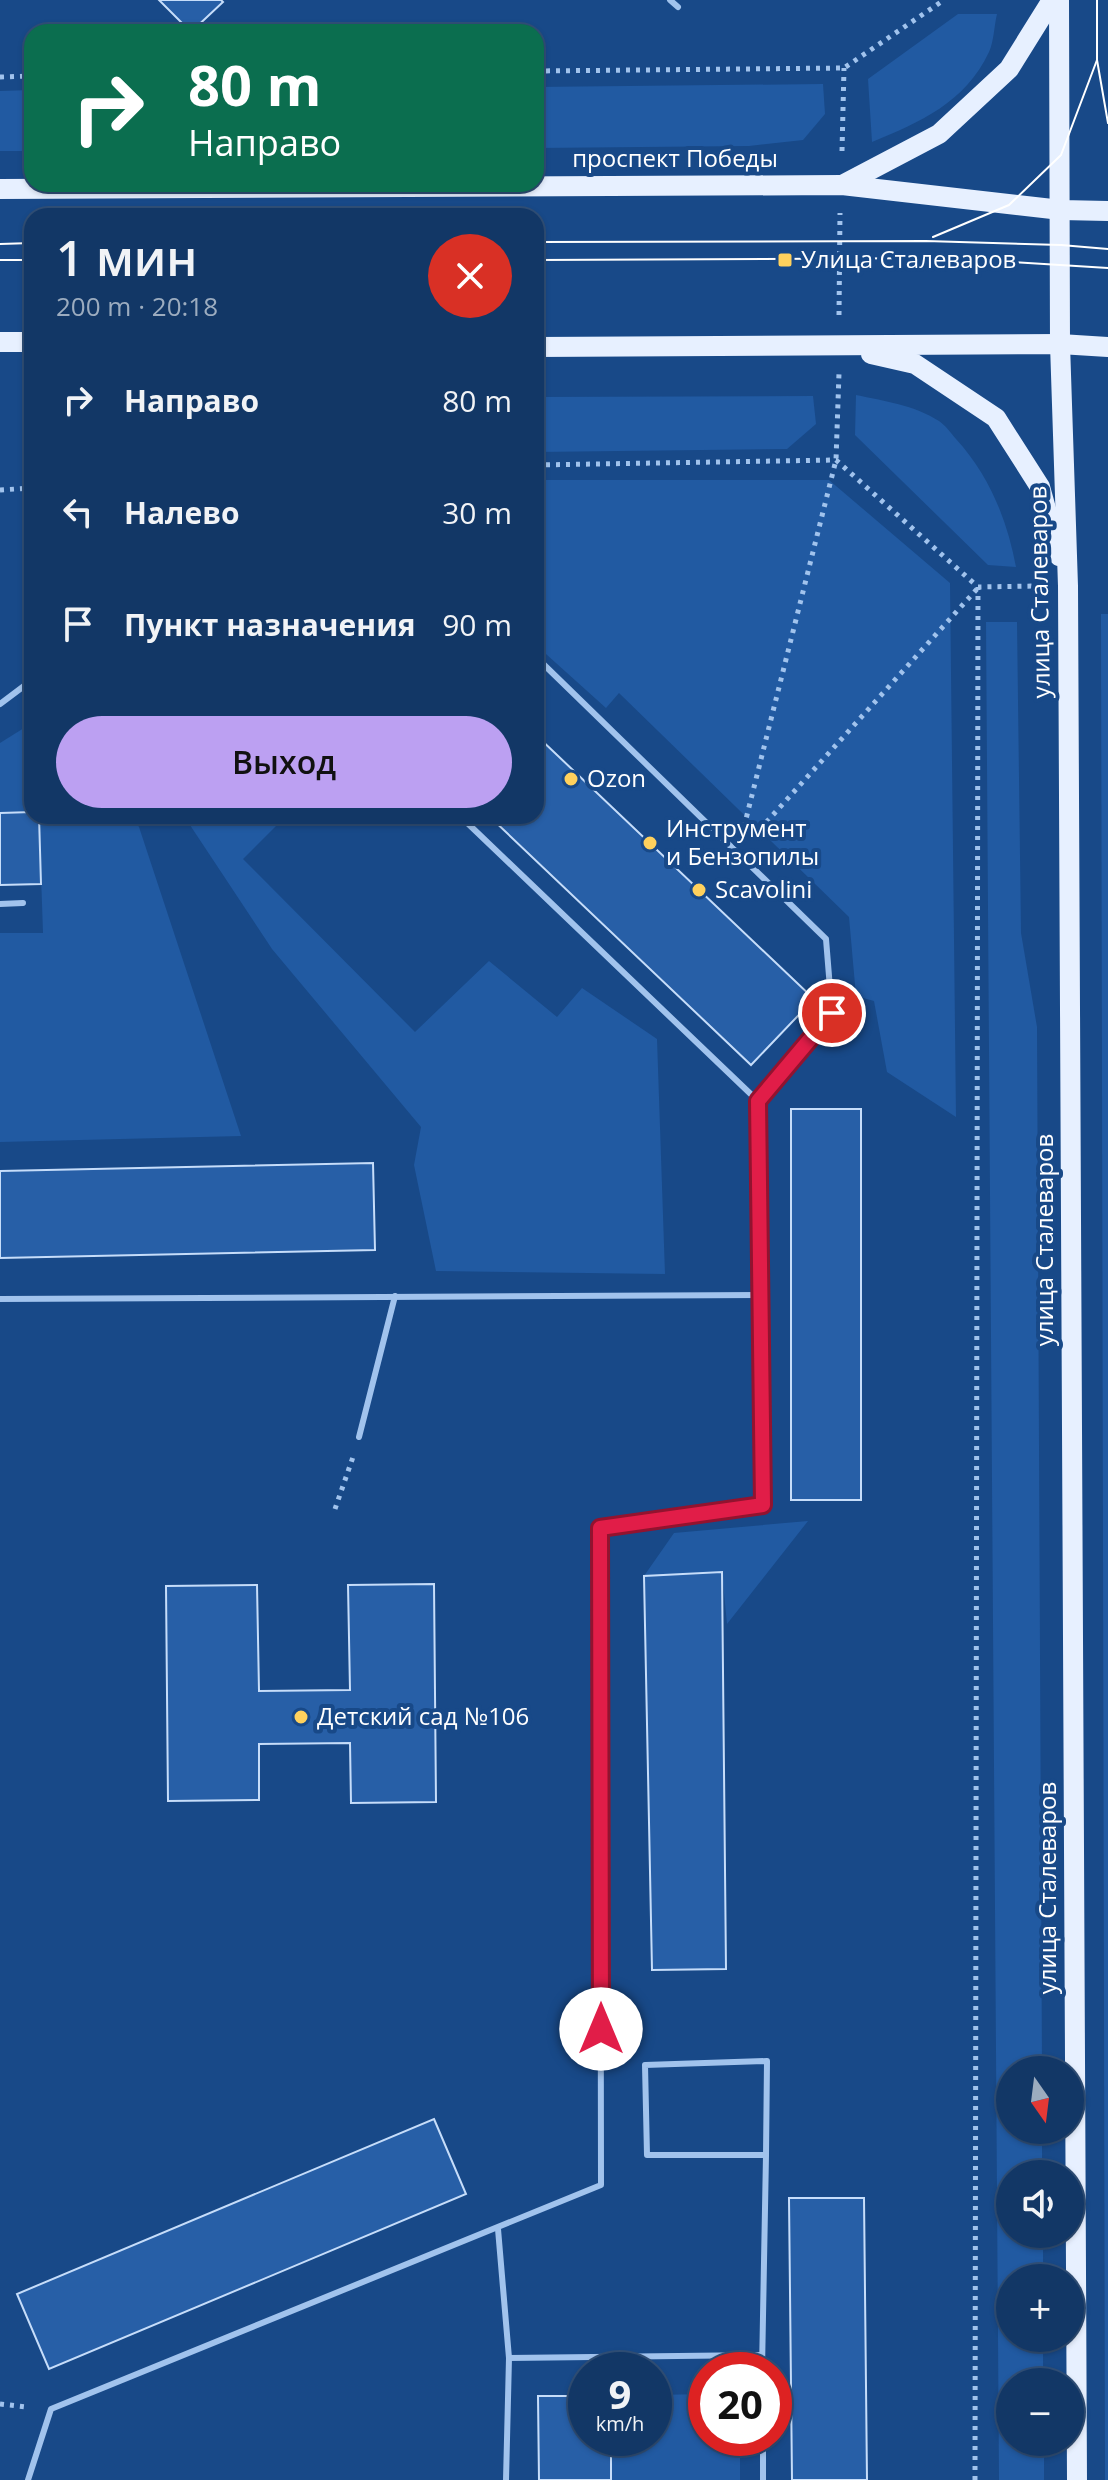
<!DOCTYPE html>
<html lang="ru">
<meta charset="utf-8">
<style>
:root{--surface:#123766;--page:#1f426f;--text:#f1f3f6;--muted:#9cacbf;--line:#31517a;--accent:#bca0f2}
body{margin:0;font-family:"Open Sans",sans-serif;background:var(--page);color:var(--text);height:100vh;display:flex;flex-direction:column;font-size:30px;white-space:nowrap}
*{box-sizing:border-box;margin:0}
p{font-size:26px;color:var(--muted)}
.icon{flex:none;width:44px;height:44px;fill:none;stroke:currentColor;stroke-width:2;stroke-linecap:round;stroke-linejoin:round}
.map{position:relative;flex:1;overflow:hidden}
.side{position:absolute;left:24px;top:208px;width:520px;height:616px;display:flex;flex-direction:column;background:var(--surface);border-radius:24px;box-shadow:0 2px 6px #0004,0 0 0 2px var(--line)}
.side>*{flex:none}
.banner{position:absolute;left:24px;top:24px;width:520px;height:168px;border-radius:24px;box-shadow:0 2px 6px #0004,0 0 0 2px var(--line);background:#0b6e4f;color:#fff;overflow:hidden}
.needle{width:52px;rotate:166deg}
.fabs{position:absolute;left:996px;top:2056px;display:grid;gap:16px}
.fabs a{display:grid;place-items:center;width:88px;height:88px;border-radius:50%;background:var(--surface);box-shadow:0 2px 6px #0004,0 0 0 2px var(--line);font-size:40px}
.speed{position:absolute;left:568px;top:2352px;display:flex;gap:16px;font-size:40px;font-weight:700;text-align:center}
.speed>*{display:grid;place-content:center;width:104px;height:104px;border-radius:50%;background:var(--surface);box-shadow:0 2px 6px #0004,0 0 0 2px var(--line);line-height:1}
.speed small{font-size:20px;font-weight:400}
.speed .limit{border:12px solid #d22;background:#fff;color:#111}
.pin{position:absolute;display:grid;place-items:center;width:68px;height:68px;color:#fff;margin:-34px;border:4px solid #fff;border-radius:50%;box-shadow:0 2px 8px #0007}
.me{position:absolute;width:88px;margin:-44px;rotate:0deg;stroke-linejoin:round;filter:drop-shadow(0 0 6px #0008)}
.turn{display:flex;align-items:center;gap:28px;height:168px;padding:0 32px;font-size:36px}
.turn .icon{width:104px;height:104px;stroke-width:2.5}
.turn b{display:block;font-size:56px;line-height:68px}
.round{display:grid;place-items:center;flex:none;width:84px;height:84px;border-radius:42px;background:var(--page)}
.overview{display:flex;align-items:center;justify-content:space-between;height:136px;padding:0 32px}
h1{font-size:48px;font-weight:600;line-height:60px}
.action{display:flex;gap:16px;margin-top:auto;padding:16px 32px}
.action a{flex:1;height:92px;border-radius:48px;background:var(--accent);color:#111;font-size:32px;font-weight:600;line-height:92px;text-align:center}
ul{padding:0;list-style:none}
li{display:flex;align-items:center;gap:24px;height:112px;padding:0 32px}
li div{flex:1}
li b{display:block;font-size:30px}
li em{font-style:normal}
.map>svg:first-child{display:block}
.green{fill:#215aa2}
.building{fill:#275fa7;stroke:#c6ddfa;stroke-width:2}
.lines{fill:none;stroke-linecap:round;stroke-linejoin:round}
.path{stroke:#a1c3ed;stroke-width:5;stroke-dasharray:4 6;stroke-linecap:butt}
.service{stroke:#a1c3ed;stroke-width:6}
.primary{stroke:#e7f0ff;stroke-width:20}
.tram{stroke:#fff;stroke-width:2}
.route-casing{stroke:#92132f;stroke-width:20}
.route{stroke:#e11d48;stroke-width:14}
.poi-dot{fill:#ffd15d;stroke:#184988;stroke-width:3}
.labels{text-anchor:middle;stroke-width:8;stroke-linejoin:round;paint-order:stroke}
.street-label{font-size:24px;fill:#fff;stroke:#184988}
.poi-label{font-size:24px;fill:#fff;stroke:#184988;text-anchor:start}
</style>
<div class="map">
<svg width="1108" height="2480" viewBox="0 0 1108 2480">
<rect width="100%" height="100%" fill="#184988"/>
<!-- green -->
<g class="green">
<path d="M958,14h39c-3,12 -3,27 -8,38 -24,51 -69,70 -117,90l-4,-63z"/>
<polygon points="823,84 825,114 803,140 749,146 536,148 536,87"/>
<polygon points="32,90 32,151 0,151 0,91"/>
<path d="M856,395c28,6 58,10 83,26 6,4 12,12 17,18 33,36 51,80 60,128l-28,-2 -133,-130z"/>
<polygon points="813,396 816,424 787,449 536,452 536,397"/>
<polygon points="536,480 829,480 950,583 956,1117 887,1072 874,1001 856,996 849,917 619,693 606,708 536,645"/>
<polygon points="1101,614 1108,614 1108,2480 1105,2480"/>
<polygon points="986,622 1017,622 1021,933 1037,1027 1042,2070 1010,2070 1010,2130 1042,2130 1042,2174 1010,2174 1010,2234 1043,2234 1043,2278 1010,2278 1010,2338 1043,2338 1043,2382 1010,2382 1010,2442 1044,2442 1044,2480 999,2480"/>
<polygon points="32,723 32,812 0,813 0,743"/>
<polygon points="39,816 132,816 139,827 241,1136 0,1142 0,933 43,933"/>
<polygon points="184,816 286,816 243,859 415,1032 489,961 557,1017 582,988 657,1039 665,1274 436,1271 414,1165 421,1127 272,949"/>
<polygon points="808,1521 727,1624 722,1572 644,1576 674,1533"/>
<polygon points="706,2394 706,2438 740,2438 740,2480 611,2480 611,2438 654,2438 654,2395"/>
</g>
<!-- building -->
<g class="building">
<polygon points="159,0 221,0 223,2 191,32"/>
<polygon points="536,735 814,999 751,1065 489,816 536,816"/>
<polygon points="32,812 32,816 39,816 41,884 0,885 0,813"/>
<rect x="791" y="1109" width="70" height="391"/>
<polygon points="373,1163 375,1250 0,1258 0,1171"/>
<polygon points="722,1572 726,1969 652,1970 644,1576"/>
<polygon points="434,1584 436,1802 351,1803 350,1743 259,1744 259,1800 168,1801 166,1586 257,1585 259,1691 350,1690 348,1585"/>
<polygon points="434,2119 466,2194 49,2369 17,2294"/>
<polygon points="789,2198 864,2198 867,2480 792,2480"/>
<polygon points="538,2396 586,2396 586,2438 611,2438 611,2480 539,2480"/>
</g>
<g class="lines">
<!-- path -->
<g class="path">
<polyline points="536,71 844,68 944,0"/>
<polyline points="0,77 32,76"/>
<polyline points="842,151 844,68"/>
<polyline points="839,315 840,213"/>
<polyline points="536,465 836,460 978,587 1039,586"/>
<polyline points="0,490 32,488"/>
<polyline points="744,827 836,460 839,373"/>
<polyline points="753,837 977,589"/>
<polyline points="335,1509 353,1457"/>
<polyline points="0,2404 27,2407"/>
<polyline points="975,2480 978,587"/>
</g>
<!-- service -->
<g class="service">
<polyline points="670,0 678,7"/>
<polyline points="0,704 32,680"/>
<polyline points="460,816 758,1101"/>
<polyline points="0,904 23,903"/>
<polyline points="0,1299 761,1295"/>
<polyline points="359,1437 395,1296"/>
<polygon points="767,2061 766,2155 647,2155 645,2065"/>
<polyline points="498,2229 509,2358 762,2355"/>
<polyline points="762,2370 766,2155"/>
<polyline points="763,2438 763,2480"/>
<polyline points="28,2480 51,2409 601,2185 600,1528 763,1505 758,1101 832,1013 826,939 536,657"/>
<polyline points="506,2480 509,2358"/>
</g>
<!-- primary -->
<g class="primary">
<polyline points="1059,0 1060,344 1068,586 1077,2480"/>
<polyline points="842,185 939,134 1009,69 1052,0"/>
<polyline points="0,189 842,185 1061,210 1108,211"/>
<polyline points="0,342 32,342"/>
<polyline points="536,347 1060,344 1108,347"/>
<polyline points="871,354 915,364 996,418 1040,487 1059,556"/>
</g>
<!-- tram -->
<g class="tram">
<polyline points="1097,0 1097,60 1108,123"/>
<polyline points="933,237 1009,205 1061,155 1097,60"/>
<polyline points="536,242 926,241 1061,245 1108,249"/>
<polyline points="0,244 32,243"/>
<polyline points="0,260 32,260"/>
<polyline points="536,260 951,258 1108,268"/>
</g>
</g>
<g class="lines">
<defs>
<polyline id="route" points="601,2029 600,1528 763,1505 758,1101 832,1013"/>
</defs>
<!-- route casing -->
<use href="#route" class="route-casing"/>
<!-- route -->
<use href="#route" class="route"/>
</g>
<!-- markers -->
<g class="poi-dot">
<rect x="777" y="252" width="16" height="16" rx="4"/>
<circle cx="571" cy="779" r="8"/>
<circle cx="650" cy="843" r="8"/>
<circle cx="699" cy="890" r="8"/>
<circle cx="301" cy="1717" r="8"/>
</g>
<g class="labels">
<!-- street labels -->
<g class="street-label">
<text x="675" y="167">проспект Победы</text>
<text transform="translate(1040 592) rotate(-91)" y="8">улица Сталеваров</text>
<text transform="translate(1045 1240) rotate(-90)" y="8">улица Сталеваров</text>
<text transform="translate(1048 1888) rotate(-90)" y="8">улица Сталеваров</text>
</g>
<!-- poi labels -->
<g class="poi-label">
<text x="801" y="268">Улица Сталеваров</text>
<text x="587" y="787">Ozon</text>
<text x="666" y="837">Инструмент<tspan x="666" dy="28">и Бензопилы</tspan></text>
<text x="715" y="898">Scavolini</text>
<text x="317" y="1725">Детский сад №106</text>
</g>
</g>
</svg>
<div class="fabs">
<a><svg class="needle" viewBox="-14 -14 28 28"><path d="M0-13l5 13h-10z" fill="#e53935"/><path d="M0 13l5-13h-10z" fill="#9cacbf"/></svg></a>
<a><svg class="icon" aria-label="sound" viewBox="0 0 24 24"><path d="M4 9h4l5-4v14l-5-4H4zM17 9q2 3 0 6"/></svg></a>
<a>+</a>
<a>−</a>
</div>
<div class="speed"><div>9<small>km/h</small></div><div class="limit">20</div></div>
<div class="pin" style="left:832px;top:1013px;background:#d93025"><svg class="icon" aria-label="arrive" viewBox="0 0 24 24"><path d="M6 21V4h12l-3 4 3 4H6"/></svg></div>
<svg class="me" style="left:601px;top:2029px" viewBox="-20 -20 40 40"><circle r="19" fill="#fff"/><path d="M0-13L10 11 0 6-10 11z" fill="#e11d48"/></svg>
<div class="banner">
<div class="turn"><svg class="icon" aria-label="right" viewBox="0 0 24 24"><path d="M7 20v-9h11M14 6l5 5-5 5"/></svg><div><b>80 m</b>Направо</div></div>
</div>
<section class="side">
<div class="overview"><div><h1>1 мин</h1><p>200 m · 20:18</p></div><a class="round" style="background:#d93025;color:#fff"><svg class="icon" aria-label="close" viewBox="0 0 24 24"><path d="M6 6l12 12M18 6L6 18"/></svg></a></div>
<ul>
<li><svg class="icon" aria-label="right" viewBox="0 0 24 24"><path d="M7 20v-9h11M14 6l5 5-5 5"/></svg><div><b>Направо</b></div><em>80 m</em></li>
<li><svg class="icon" aria-label="left" viewBox="0 0 24 24"><path d="M17 20v-9H6M10 6l-5 5 5 5"/></svg><div><b>Налево</b></div><em>30 m</em></li>
<li><svg class="icon" aria-label="arrive" viewBox="0 0 24 24"><path d="M6 21V4h12l-3 4 3 4H6"/></svg><div><b>Пункт назначения</b></div><em>90 m</em></li>
</ul>
<div class="action"><a>Выход</a></div>
</section>
</div>
